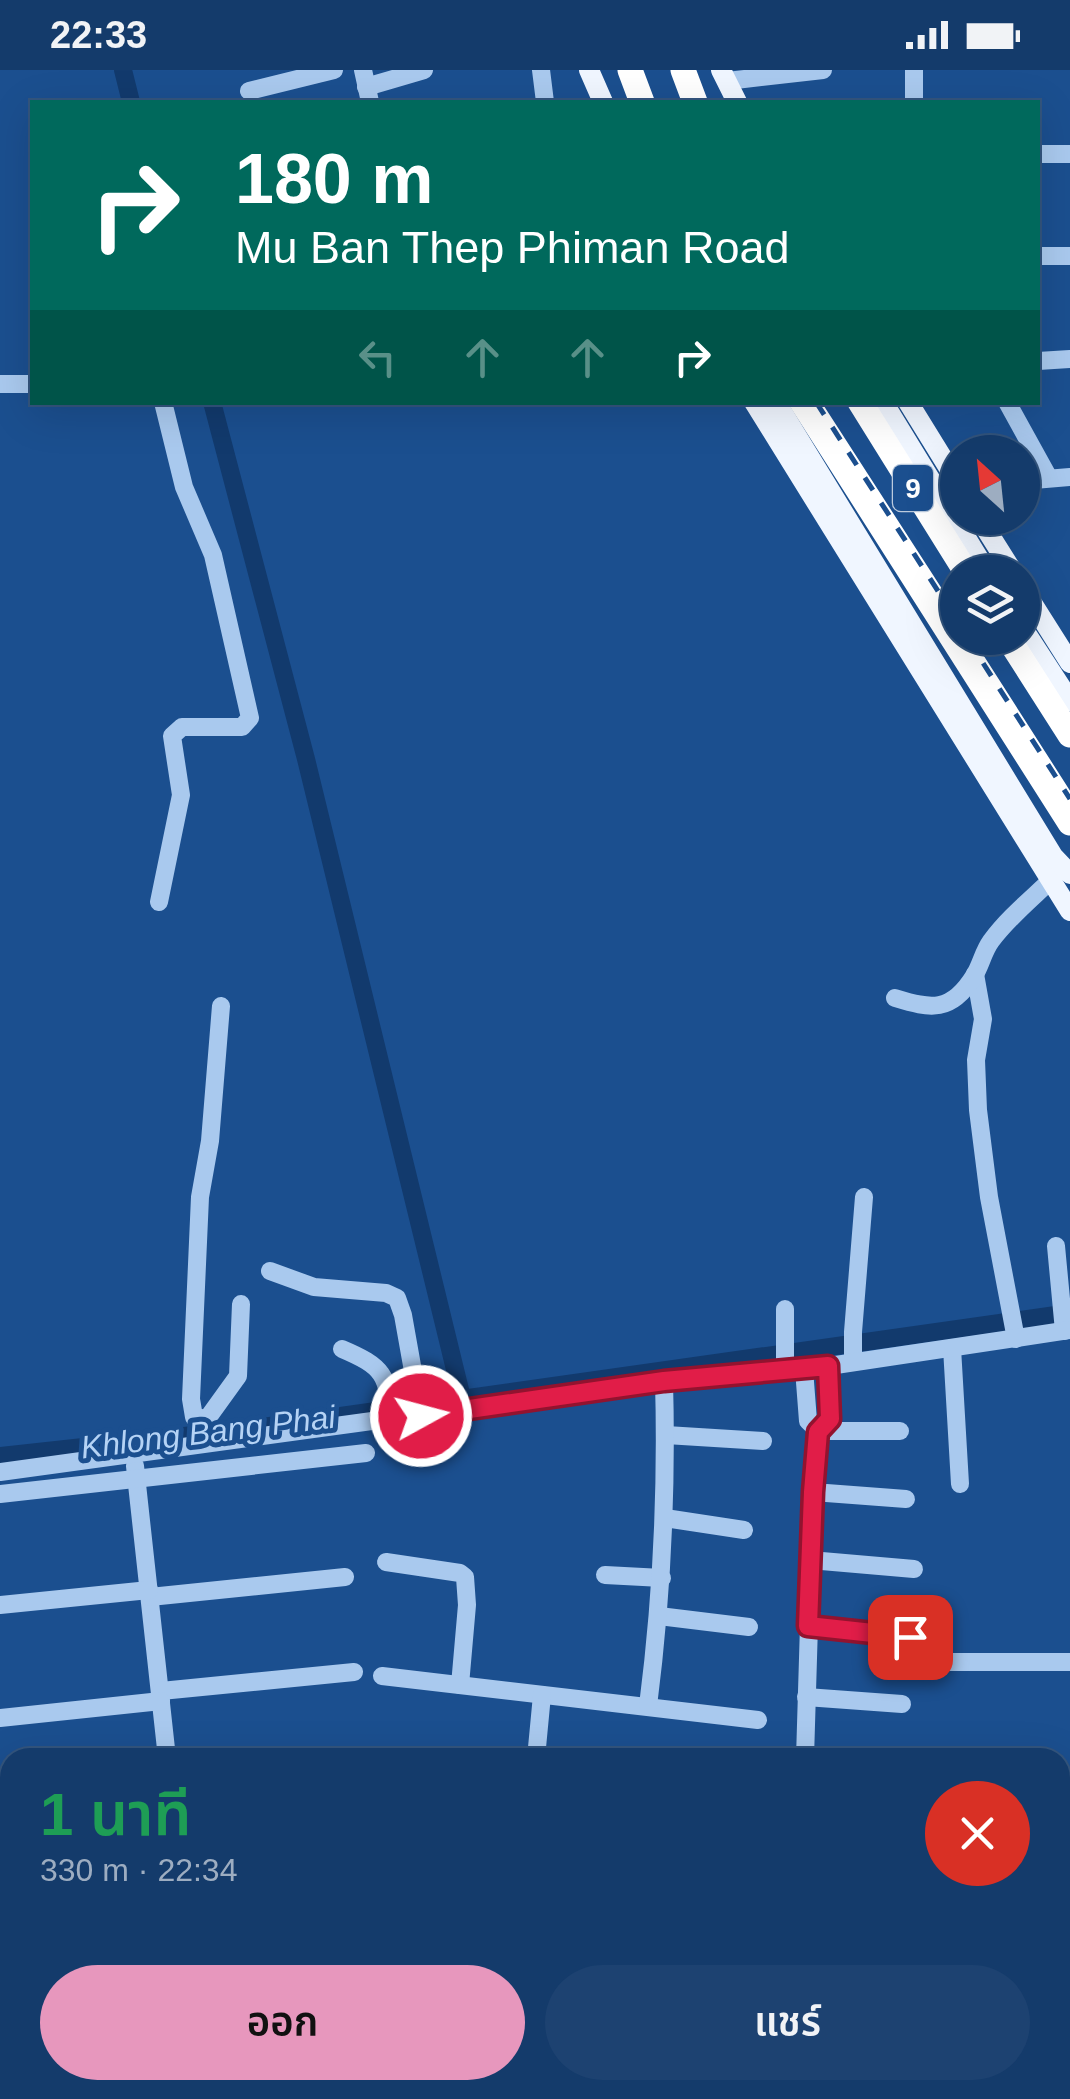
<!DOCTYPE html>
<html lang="th">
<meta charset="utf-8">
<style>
:root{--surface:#143b6b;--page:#1d4271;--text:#f1f3f6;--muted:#9dadc1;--line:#33557e;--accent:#e797bd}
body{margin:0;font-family:Helvetica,"Noto Sans Thai",sans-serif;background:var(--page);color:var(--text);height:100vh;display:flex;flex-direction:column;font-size:38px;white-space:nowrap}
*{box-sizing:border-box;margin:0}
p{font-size:32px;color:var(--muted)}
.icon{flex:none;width:55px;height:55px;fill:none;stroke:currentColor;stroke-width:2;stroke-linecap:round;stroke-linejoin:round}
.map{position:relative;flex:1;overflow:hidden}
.details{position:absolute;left:0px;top:1678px;width:1070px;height:352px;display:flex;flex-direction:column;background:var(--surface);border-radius:30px 30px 0 0;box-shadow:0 10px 40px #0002,0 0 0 2px var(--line)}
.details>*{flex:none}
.banner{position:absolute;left:30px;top:30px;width:1010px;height:305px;border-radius:0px;box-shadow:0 10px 40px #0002,0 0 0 2px var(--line);background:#00695c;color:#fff;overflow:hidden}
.needle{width:65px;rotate:333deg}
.tools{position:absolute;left:940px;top:365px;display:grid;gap:20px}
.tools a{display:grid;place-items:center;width:100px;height:100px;border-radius:50%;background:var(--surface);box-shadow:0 10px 40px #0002,0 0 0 2px var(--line);font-size:50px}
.pin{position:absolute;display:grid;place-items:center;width:85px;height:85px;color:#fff;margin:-42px;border-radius:20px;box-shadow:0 5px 15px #0006}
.me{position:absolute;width:110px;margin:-55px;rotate:83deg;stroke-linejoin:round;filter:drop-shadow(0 0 8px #0008)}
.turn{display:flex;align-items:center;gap:35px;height:210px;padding:0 40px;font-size:45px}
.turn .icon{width:130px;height:130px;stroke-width:2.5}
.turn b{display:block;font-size:70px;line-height:85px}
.lanes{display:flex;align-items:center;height:95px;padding:0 40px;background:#0003;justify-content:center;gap:50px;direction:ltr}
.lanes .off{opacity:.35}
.round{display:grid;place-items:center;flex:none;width:105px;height:105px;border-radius:52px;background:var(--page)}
.headline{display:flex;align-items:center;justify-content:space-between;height:170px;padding:0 40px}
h1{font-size:60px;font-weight:600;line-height:75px;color:#1e9e55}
.action{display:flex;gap:20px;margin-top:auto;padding:20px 40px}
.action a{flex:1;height:115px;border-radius:60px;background:var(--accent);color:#111;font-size:40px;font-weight:600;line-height:115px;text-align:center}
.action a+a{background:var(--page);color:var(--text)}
.status{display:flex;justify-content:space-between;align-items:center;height:70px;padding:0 50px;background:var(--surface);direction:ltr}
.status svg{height:28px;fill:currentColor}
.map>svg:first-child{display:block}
.grass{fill:url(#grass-tufts)}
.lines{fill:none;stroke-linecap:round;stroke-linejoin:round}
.canal{stroke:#123a6d;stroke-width:18}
.minor{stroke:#a9c9ee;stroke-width:18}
.major{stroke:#f0f6ff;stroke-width:20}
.highway{stroke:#fff;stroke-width:25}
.rail-casing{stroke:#fff;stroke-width:9}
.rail{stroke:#1b4f8f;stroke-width:5;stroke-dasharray:15;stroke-linecap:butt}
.route-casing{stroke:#92132f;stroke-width:25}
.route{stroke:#e11d48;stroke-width:18}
.labels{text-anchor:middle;stroke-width:10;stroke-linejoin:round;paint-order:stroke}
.shield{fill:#1b4f8f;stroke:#bbcadd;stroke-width:2.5}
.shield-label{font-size:28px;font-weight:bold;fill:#fff}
.water-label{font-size:32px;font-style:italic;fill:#b5d3f5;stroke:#1b4f8f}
</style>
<div class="status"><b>22:33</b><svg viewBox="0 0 49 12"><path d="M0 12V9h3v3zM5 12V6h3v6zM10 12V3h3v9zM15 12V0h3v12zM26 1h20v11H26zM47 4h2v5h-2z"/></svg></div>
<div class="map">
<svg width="1070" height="2029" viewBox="0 0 1070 2029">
<defs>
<pattern id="grass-tufts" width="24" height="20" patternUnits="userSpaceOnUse" patternTransform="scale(2.5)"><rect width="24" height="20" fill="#2461a8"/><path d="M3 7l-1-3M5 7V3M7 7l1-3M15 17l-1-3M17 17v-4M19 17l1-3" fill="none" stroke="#4579b5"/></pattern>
</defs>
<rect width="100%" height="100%" fill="#1b4f8f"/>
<!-- grass -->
<polygon class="grass" points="1060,1944 1070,1944 1070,2029 888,2029 889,2020 1060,2020"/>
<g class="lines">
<!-- canal -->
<g class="canal">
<polyline points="123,0 131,32"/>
<polyline points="212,332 306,689 462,1328"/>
<polyline points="0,1386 248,1359 1070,1243"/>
</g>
<!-- minor -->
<g class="minor">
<polyline points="363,0 370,32"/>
<polyline points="541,0 545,32"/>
<polyline points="914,0 914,32"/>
<polyline points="727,11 823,0"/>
<polyline points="366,17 424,0"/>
<polyline points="249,21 334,0"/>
<polyline points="1038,84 1070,84"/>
<polyline points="1038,186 1070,186"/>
<polyline points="1038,291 1070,289"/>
<polyline points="0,314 32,314"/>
<polyline points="1007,332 1049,408"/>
<polyline points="1022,411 1070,407"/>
<polyline points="159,832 181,725 172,666 182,657 242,657 250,648 213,485 184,417 163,332"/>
<polyline points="975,904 983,949 976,990 978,1040 989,1127 1016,1269"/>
<path d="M895,928c36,11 56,15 79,-22 7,-11 9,-24 17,-35 17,-23 39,-41 60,-61"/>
<polyline points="1056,1176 1064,1261"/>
<polyline points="270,1201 314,1217 386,1223 397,1228 403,1245 421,1346"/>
<polyline points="785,1239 785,1300"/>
<polyline points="952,1278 960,1414"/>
<path d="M342,1279c40,17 48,26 48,71"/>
<polyline points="853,1292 853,1262 864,1127"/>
<polyline points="804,1299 808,1351 818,1361"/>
<polyline points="207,1349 194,1347 191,1329 200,1127 210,1071 221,936"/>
<polyline points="207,1359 207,1349 238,1306 241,1234"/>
<polyline points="818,1361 900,1361"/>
<polyline points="666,1365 763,1371"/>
<polyline points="135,1396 167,1688"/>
<polyline points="0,1402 664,1311 829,1296 1070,1260"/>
<polyline points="813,1422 906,1429"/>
<polyline points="0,1424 366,1383"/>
<polyline points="665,1448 744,1460"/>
<polyline points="810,1490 914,1499"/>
<polyline points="386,1492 460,1503 465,1507 467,1535 460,1615"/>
<polyline points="605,1505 662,1508"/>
<polyline points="150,1527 345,1507"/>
<polyline points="0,1535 149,1520"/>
<polyline points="659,1546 749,1557"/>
<polyline points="808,1556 910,1567"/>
<polyline points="935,1592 1070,1592"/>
<polyline points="382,1606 758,1650"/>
<polyline points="161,1621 354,1602"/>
<polyline points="806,1627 902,1634"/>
<path d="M648,1636c14,-109 19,-215 16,-325"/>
<polyline points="0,1648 161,1631"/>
<polyline points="536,1688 542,1625"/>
<polyline points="805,1688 813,1422 818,1361 830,1349 829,1296"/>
<polyline points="1060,1706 1070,1706"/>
<polyline points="0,1761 10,1760"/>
<polyline points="1060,1830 1070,1830"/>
<polyline points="0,1873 10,1872"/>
<polyline points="1060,1932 1070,1932"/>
<polyline points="0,1991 10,1990"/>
<polyline points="203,2020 204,2029"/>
<polyline points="805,2020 805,2029"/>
<polyline points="496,2029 497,2020"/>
</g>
<!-- major -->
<g class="major">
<polyline points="589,0 603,32"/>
<polyline points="721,0 737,32"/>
<polyline points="754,332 1070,841"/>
<polyline points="776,332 1053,786 1070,804"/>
<polyline points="883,332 987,502"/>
<polyline points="908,332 958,413"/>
<polyline points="979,448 1013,502"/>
<polyline points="1022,517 1070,593"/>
<polyline points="1022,557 1070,631"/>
</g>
<!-- highway -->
<g class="highway">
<polyline points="630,0 642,32"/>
<polyline points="683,0 695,32"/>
<polyline points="802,332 1070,753"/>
<polyline points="860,332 966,502"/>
<polyline points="1008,568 1070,665"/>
</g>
<defs>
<g id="rail">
<polyline points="816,332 958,552"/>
<polyline points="967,568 1070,729"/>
</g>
</defs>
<!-- rail casing -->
<use href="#rail" class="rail-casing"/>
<!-- rail -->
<use href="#rail" class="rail"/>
</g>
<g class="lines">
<defs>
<polyline id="route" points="421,1346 664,1311 828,1296 830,1349 818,1362 813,1422 808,1556 910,1567"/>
</defs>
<!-- route casing -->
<use href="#route" class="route-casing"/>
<!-- route -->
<use href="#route" class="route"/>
</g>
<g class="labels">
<!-- shield labels -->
<rect class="shield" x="893" y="395" width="40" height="46" rx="8"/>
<g class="shield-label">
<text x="913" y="428">9</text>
</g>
<!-- water labels -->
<g class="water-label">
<text transform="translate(208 1362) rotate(-7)" y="11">Khlong Bang Phai</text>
</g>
</g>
</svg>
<div class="tools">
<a><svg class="needle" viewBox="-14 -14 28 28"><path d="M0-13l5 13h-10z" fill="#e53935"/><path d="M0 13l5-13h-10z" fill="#9dadc1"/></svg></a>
<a><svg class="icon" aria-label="layers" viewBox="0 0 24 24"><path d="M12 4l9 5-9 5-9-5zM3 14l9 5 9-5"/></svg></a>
</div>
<div class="pin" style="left:910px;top:1567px;background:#d93025"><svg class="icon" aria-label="arrive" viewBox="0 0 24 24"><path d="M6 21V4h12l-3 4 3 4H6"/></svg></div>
<svg class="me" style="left:421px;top:1346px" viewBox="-20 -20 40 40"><circle r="17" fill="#e11d48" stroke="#fff" stroke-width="3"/><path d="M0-11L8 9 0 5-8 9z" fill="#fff"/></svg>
<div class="banner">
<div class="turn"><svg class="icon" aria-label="right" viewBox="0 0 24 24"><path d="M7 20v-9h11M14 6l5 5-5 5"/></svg><div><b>180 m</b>Mu Ban Thep Phiman Road</div></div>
<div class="lanes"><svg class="icon off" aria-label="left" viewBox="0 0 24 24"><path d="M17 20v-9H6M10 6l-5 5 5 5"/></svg><svg class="icon off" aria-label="ahead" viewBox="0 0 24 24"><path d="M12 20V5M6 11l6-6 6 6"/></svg><svg class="icon off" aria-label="ahead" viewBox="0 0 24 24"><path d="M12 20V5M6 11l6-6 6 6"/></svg><svg class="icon" aria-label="right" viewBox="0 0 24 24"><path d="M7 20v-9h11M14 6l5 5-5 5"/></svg></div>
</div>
<section class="details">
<div class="headline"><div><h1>1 นาที</h1><p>330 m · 22:34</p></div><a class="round" style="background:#d93025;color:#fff"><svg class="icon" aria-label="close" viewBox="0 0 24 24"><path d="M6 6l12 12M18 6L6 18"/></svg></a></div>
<div class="action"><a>ออก</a><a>แชร์</a></div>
</section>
</div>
